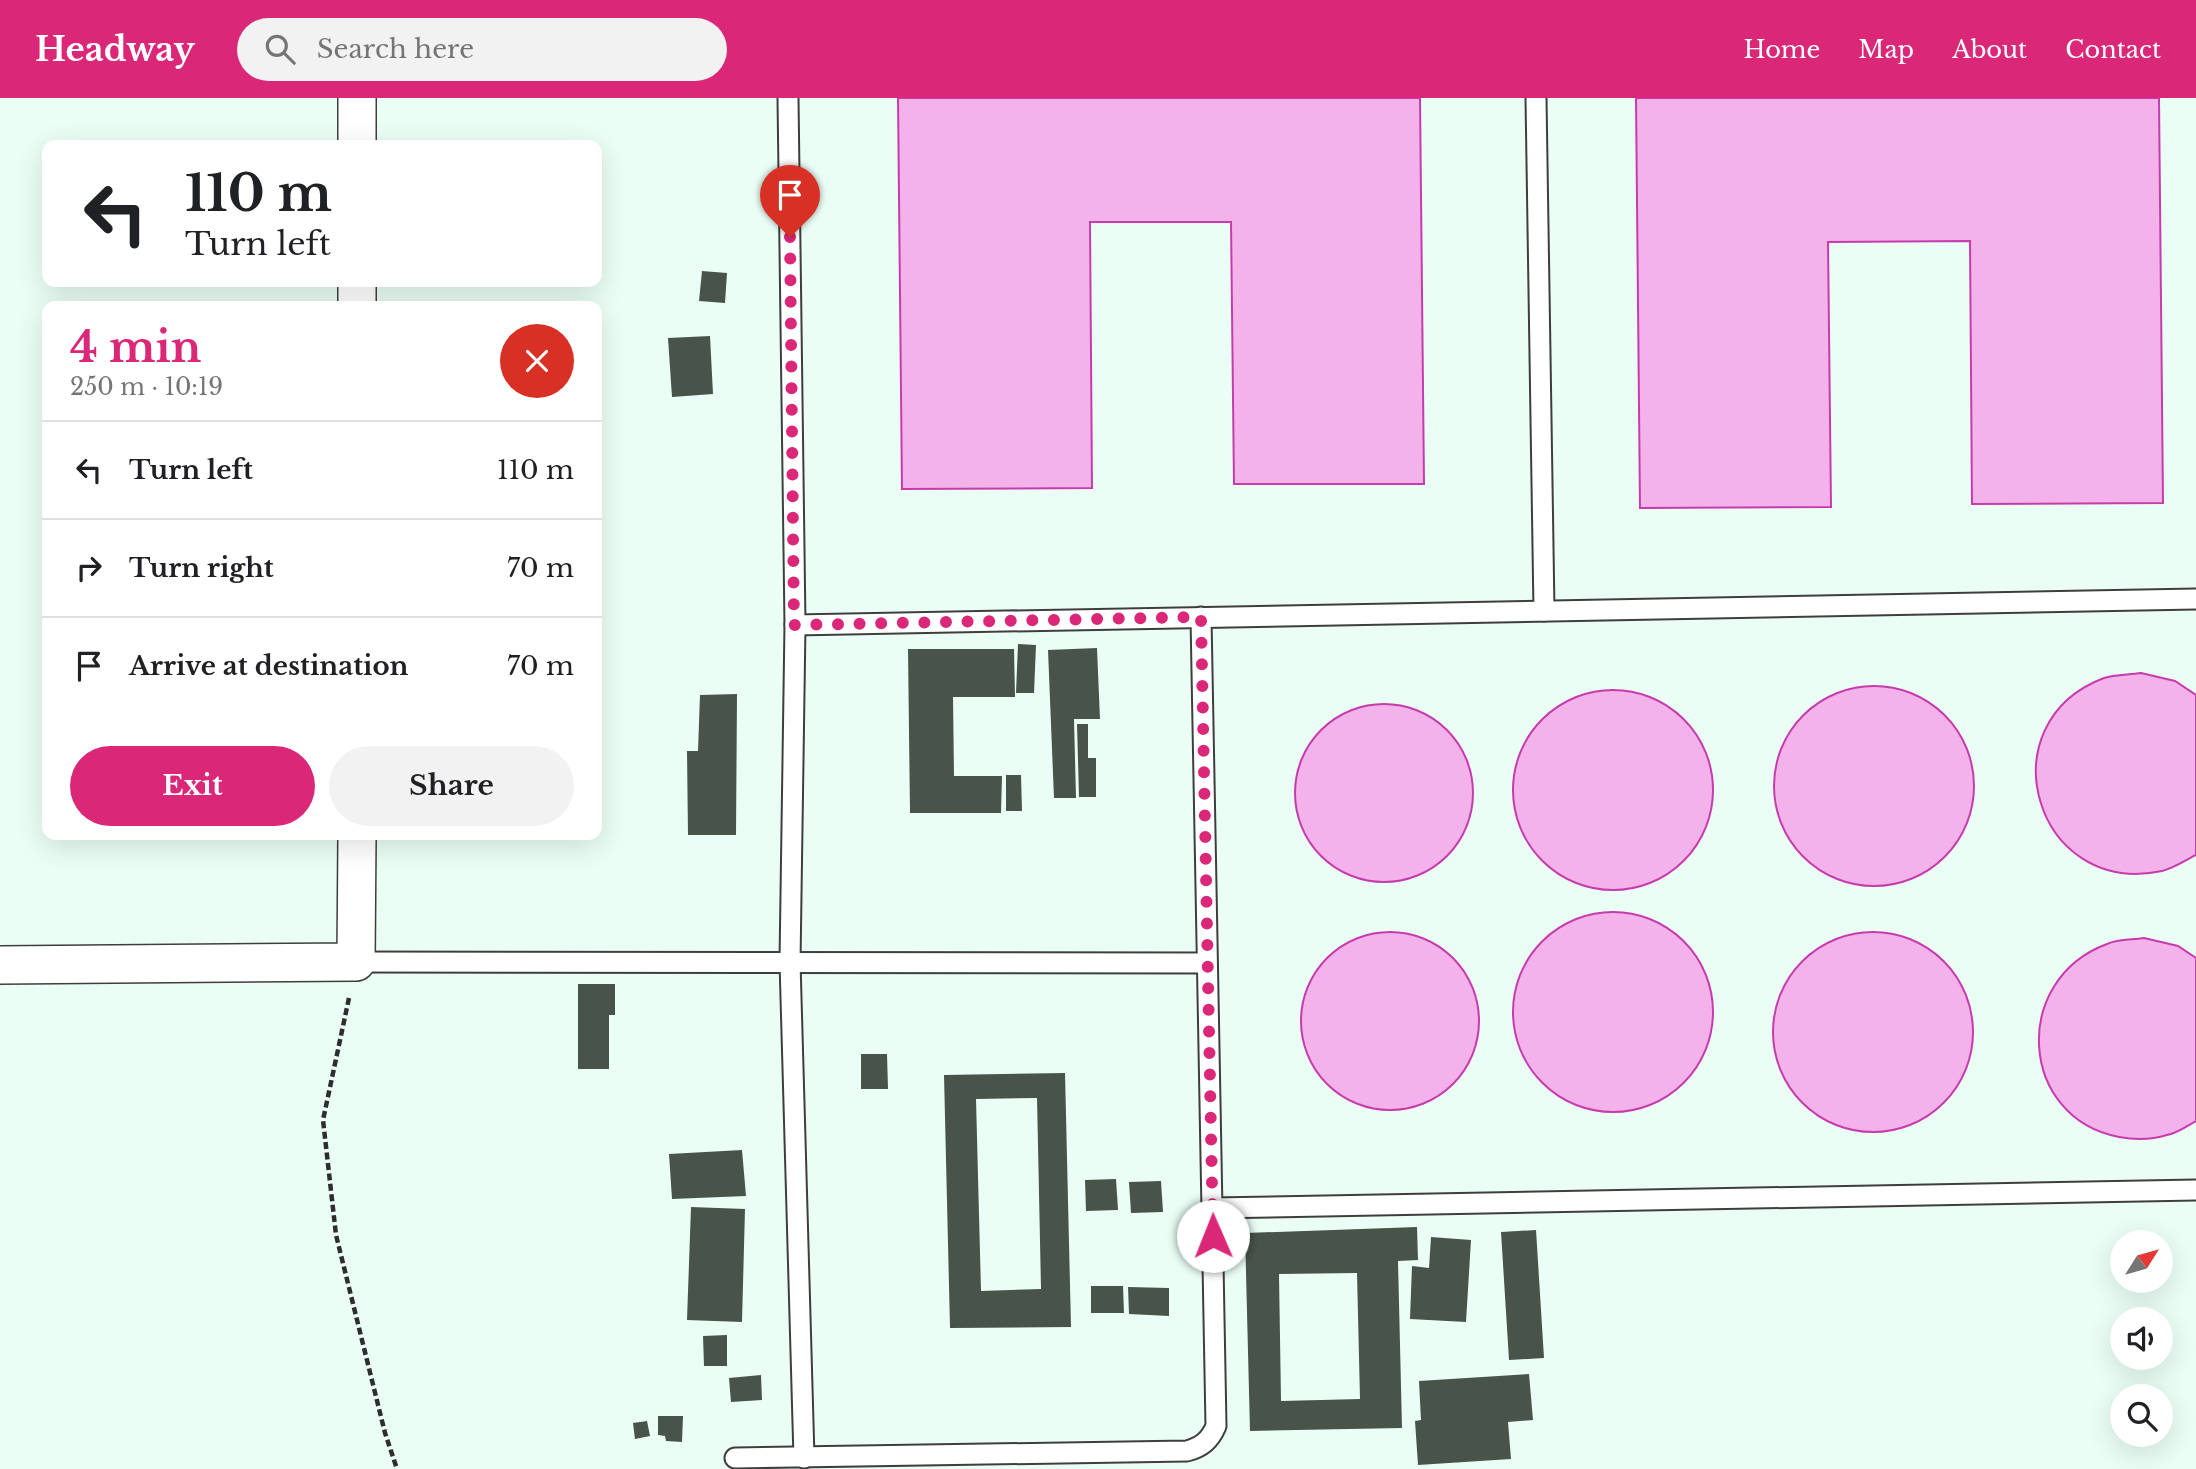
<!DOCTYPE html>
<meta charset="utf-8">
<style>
:root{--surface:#fff;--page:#f2f2f2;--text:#202124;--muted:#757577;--line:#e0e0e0;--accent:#db2777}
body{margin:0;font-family:"Libre Baskerville",serif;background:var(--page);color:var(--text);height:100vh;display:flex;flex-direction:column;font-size:26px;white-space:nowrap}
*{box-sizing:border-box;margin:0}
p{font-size:23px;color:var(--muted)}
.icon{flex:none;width:38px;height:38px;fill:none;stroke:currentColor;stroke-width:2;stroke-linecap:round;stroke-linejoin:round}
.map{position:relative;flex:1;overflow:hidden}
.sheet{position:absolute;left:42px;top:203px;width:560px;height:539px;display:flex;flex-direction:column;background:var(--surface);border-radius:14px;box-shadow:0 7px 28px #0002}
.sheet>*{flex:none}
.top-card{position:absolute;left:42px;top:42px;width:560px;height:147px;border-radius:14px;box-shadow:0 7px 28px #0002;background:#fff;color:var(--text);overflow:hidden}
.needle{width:46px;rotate:53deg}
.buttons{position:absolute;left:2110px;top:1132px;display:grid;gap:14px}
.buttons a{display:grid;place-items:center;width:63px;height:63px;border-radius:50%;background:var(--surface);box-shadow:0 7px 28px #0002;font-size:35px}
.pin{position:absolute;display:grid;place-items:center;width:60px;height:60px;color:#fff;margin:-72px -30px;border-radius:50% 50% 50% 0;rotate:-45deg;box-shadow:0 0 7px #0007}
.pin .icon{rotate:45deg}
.me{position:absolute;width:77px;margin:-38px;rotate:359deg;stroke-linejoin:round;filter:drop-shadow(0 0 5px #0008)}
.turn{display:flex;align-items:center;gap:24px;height:147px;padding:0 28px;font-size:32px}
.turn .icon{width:91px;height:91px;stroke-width:2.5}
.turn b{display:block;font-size:49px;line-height:60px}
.round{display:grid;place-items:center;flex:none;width:74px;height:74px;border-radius:37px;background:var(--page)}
.summary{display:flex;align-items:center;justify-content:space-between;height:119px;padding:0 28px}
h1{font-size:42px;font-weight:700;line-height:52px;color:var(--accent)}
.button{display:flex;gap:14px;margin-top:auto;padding:14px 28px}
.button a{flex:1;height:80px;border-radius:42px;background:var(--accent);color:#fff;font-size:28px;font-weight:700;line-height:80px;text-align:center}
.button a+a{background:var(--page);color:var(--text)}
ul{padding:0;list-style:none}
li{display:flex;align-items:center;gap:21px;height:98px;padding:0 28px;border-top:2px solid var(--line)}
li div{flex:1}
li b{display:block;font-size:26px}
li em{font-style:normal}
header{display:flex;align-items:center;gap:42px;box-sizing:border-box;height:98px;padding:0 35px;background:var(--accent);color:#fff}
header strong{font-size:33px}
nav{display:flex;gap:38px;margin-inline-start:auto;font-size:24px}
.search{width:490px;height:63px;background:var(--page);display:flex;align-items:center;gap:18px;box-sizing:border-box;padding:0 24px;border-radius:38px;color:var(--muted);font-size:26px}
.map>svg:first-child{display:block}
.water{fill:#f3b2e9;stroke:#c73cad;stroke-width:2}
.building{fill:#48534a;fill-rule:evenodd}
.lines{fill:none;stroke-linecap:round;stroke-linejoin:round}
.service-casing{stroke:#3e3e3e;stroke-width:23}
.minor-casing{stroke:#3e3e3e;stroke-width:40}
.path{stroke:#2d2d2d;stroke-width:4.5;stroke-dasharray:7 3.5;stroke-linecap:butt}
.service{stroke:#fff;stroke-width:19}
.minor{stroke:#fff;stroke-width:37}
.route{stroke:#db2777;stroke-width:12;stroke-dasharray:0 21.6}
</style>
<header>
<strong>Headway</strong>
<div class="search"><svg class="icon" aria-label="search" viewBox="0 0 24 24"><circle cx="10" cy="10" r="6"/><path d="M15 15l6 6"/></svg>Search here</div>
<nav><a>Home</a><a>Map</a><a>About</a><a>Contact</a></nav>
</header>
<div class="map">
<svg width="2196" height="1371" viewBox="0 0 2196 1371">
<rect width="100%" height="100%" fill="#eafef6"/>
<!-- water -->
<g class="water">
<polygon points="898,0 1420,0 1424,386 1234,386 1231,124 1090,124 1092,390 902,391"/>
<polygon points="1636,0 2159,0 2163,405 1972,406 1970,143 1828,144 1831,409 1640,410"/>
<path d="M2141,575l34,8 21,14v160c-10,5 -22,13 -34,16 -127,27 -178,-148 -58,-193 11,-4 25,-3 37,-5z"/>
<circle cx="1874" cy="688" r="100"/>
<circle cx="1613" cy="692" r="100"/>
<circle cx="1384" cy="695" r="89"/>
<circle cx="1613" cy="914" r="100"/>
<circle cx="1873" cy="934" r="100"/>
<circle cx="1390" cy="923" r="89"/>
<path d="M2144,840l34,8 18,12v163c-9,5 -19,12 -29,14 -16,5 -32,5 -48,2 -100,-19 -109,-157 -12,-193 11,-5 25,-4 37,-6z"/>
</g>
<!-- building -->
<g class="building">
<polygon points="702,173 727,175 725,205 699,203"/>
<polygon points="710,238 713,296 672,299 668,240"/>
<polygon points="1018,546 1036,547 1034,595 1016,595"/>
<polygon points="1097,550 1100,621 1074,621 1076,700 1054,700 1048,552"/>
<polygon points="908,551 1014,551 1015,599 953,599 954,678 1002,678 1001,715 910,715"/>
<polygon points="737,596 736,737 688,737 687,653 698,653 700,597"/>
<polygon points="1077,626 1088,626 1088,660 1096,660 1096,699 1079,699"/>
<polygon points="1006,677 1021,677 1022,713 1006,713"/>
<polygon points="578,886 615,886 615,917 609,917 609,971 578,971"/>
<polygon points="861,956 887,956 888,991 861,991"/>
<path d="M1065,975l6,254 -121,1 -6,-253zM1037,1000l4,191 -60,2 -5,-192z"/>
<polygon points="742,1052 746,1098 672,1101 669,1056"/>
<polygon points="1116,1081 1118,1112 1086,1113 1085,1082"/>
<polygon points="1161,1083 1163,1114 1131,1115 1129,1084"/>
<polygon points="691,1109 745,1111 742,1224 687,1222"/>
<path d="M1417,1129l1,33 -20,1 4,167 -152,3 -5,-198zM1357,1175l3,126 -79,2 -2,-127z"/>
<polygon points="1536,1132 1544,1260 1509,1262 1501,1134"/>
<polygon points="1431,1139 1471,1142 1466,1224 1410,1221 1412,1168 1429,1170"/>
<polygon points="1091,1188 1123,1188 1124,1215 1091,1215"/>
<polygon points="1128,1189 1169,1190 1169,1218 1129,1216"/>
<polygon points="727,1237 727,1268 704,1268 703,1238"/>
<polygon points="1529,1276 1533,1322 1508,1324 1511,1361 1418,1367 1415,1323 1421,1322 1419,1283"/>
<polygon points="761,1277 762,1302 731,1304 729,1280"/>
<polygon points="658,1318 683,1318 682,1344 666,1343 665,1338 658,1337"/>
<polygon points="647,1323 650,1338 635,1341 633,1325"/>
</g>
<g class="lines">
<defs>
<g id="service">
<polyline points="788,0 795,527 790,864 804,1360"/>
<polyline points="1536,0 1544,513"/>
<polyline points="795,527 2196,501"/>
<polyline points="356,864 1207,865"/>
<polyline points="1212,1110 2196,1092"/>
<path d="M735,1360l452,-7c15,-4 23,-11 29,-25l-15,-809"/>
</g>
<g id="minor">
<polyline points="357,47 357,0"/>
<polyline points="357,208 357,184"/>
<polyline points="0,867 356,864 357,737"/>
</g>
</defs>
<!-- service casing -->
<use href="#service" class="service-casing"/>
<!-- minor casing -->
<use href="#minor" class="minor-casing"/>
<!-- path -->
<polyline class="path" points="349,900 323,1022 336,1137 385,1335 397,1371"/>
<!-- service -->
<use href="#service" class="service"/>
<!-- minor -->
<use href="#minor" class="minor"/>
</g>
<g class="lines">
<!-- route -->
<polyline class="route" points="790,139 794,527 1201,519 1213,1138"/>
</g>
</svg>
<div class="buttons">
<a><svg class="needle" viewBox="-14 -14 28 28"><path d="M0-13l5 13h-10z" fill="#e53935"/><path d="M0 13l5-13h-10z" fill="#757577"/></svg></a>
<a><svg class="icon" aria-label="sound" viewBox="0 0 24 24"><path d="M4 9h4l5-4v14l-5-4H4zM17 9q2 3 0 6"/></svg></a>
<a><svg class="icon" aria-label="search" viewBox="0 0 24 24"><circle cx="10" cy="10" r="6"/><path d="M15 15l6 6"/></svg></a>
</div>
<div class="pin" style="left:790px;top:139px;background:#d93025"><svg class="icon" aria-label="arrive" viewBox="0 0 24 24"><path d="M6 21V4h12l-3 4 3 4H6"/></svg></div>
<svg class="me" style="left:1213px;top:1138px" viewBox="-20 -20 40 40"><circle r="19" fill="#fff"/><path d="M0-13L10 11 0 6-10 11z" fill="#db2777"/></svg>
<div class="top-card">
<div class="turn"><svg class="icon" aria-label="left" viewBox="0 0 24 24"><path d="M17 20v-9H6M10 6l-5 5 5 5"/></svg><div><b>110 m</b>Turn left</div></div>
</div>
<section class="sheet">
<div class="summary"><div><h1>4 min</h1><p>250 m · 10:19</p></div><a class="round" style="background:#d93025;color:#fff"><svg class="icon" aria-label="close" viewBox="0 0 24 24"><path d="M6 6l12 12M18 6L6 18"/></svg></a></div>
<ul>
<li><svg class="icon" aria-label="left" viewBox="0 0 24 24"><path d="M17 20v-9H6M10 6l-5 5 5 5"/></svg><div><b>Turn left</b></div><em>110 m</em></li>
<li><svg class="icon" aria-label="right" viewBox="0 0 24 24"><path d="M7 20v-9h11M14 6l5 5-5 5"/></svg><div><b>Turn right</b></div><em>70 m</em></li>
<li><svg class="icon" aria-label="arrive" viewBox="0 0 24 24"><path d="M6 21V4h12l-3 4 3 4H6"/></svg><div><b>Arrive at destination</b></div><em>70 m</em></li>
</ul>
<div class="button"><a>Exit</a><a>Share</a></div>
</section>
</div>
